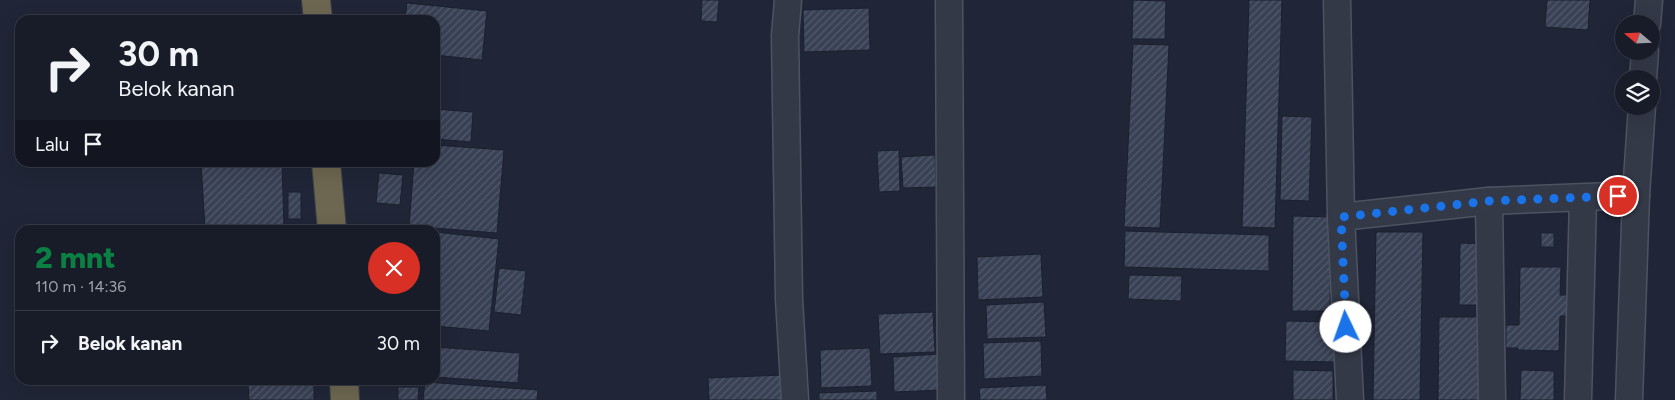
<!DOCTYPE html>
<html lang="id">
<meta charset="utf-8">
<style>
:root{--surface:#181c29;--page:#252935;--text:#f1f3f6;--muted:#9fa1a8;--line:#363a46;--accent:#0b8043}
body{margin:0;font-family:Figtree,sans-serif;background:var(--page);color:var(--text);height:100vh;display:flex;flex-direction:column;font-size:19px;white-space:nowrap}
*{box-sizing:border-box;margin:0}
p{font-size:16px;color:var(--muted)}
.icon{flex:none;width:28px;height:28px;fill:none;stroke:currentColor;stroke-width:2;stroke-linecap:round;stroke-linejoin:round}
.map{position:relative;flex:1;overflow:hidden}
.side{position:absolute;left:15px;top:225px;width:425px;height:160px;display:flex;flex-direction:column;background:var(--surface);border-radius:15px;box-shadow:0 5px 20px #0002,0 0 0 1px var(--line)}
.side>*{flex:none}
.top-card{position:absolute;left:15px;top:15px;width:425px;height:152px;border-radius:15px;box-shadow:0 5px 20px #0002,0 0 0 1px var(--line);background:#181c29;color:var(--text);overflow:hidden}
.needle{width:32px;rotate:289deg}
.tools{position:absolute;left:1615px;top:15px;display:grid;gap:10px}
.tools a{display:grid;place-items:center;width:45px;height:45px;border-radius:50%;background:var(--surface);box-shadow:0 5px 20px #0002,0 0 0 1px var(--line);font-size:25px}
.pin{position:absolute;display:grid;place-items:center;width:42px;height:42px;color:#fff;margin:-21px;border:2px solid #fff;border-radius:50%;box-shadow:0 1px 5px #0007}
.me{position:absolute;width:55px;margin:-28px;rotate:357deg;stroke-linejoin:round;filter:drop-shadow(0 0 4px #0008)}
.turn{display:flex;align-items:center;gap:18px;height:105px;padding:0 20px;font-size:22px}
.turn .icon{width:65px;height:65px;stroke-width:2.5}
.turn b{display:block;font-size:35px;line-height:42px}
.then{display:flex;align-items:center;height:48px;padding:0 20px;background:#0003;gap:10px;font-size:19px}
.round{display:grid;place-items:center;flex:none;width:52px;height:52px;border-radius:26px;background:var(--page)}
.headline{display:flex;align-items:center;justify-content:space-between;height:85px;padding:0 20px}
h1{font-size:30px;font-weight:800;line-height:38px;color:var(--accent)}
ul{padding:0;list-style:none}
li{display:flex;align-items:center;gap:15px;height:65px;padding:0 20px;border-top:1px solid var(--line)}
li div{flex:1}
li b{display:block;font-size:19px}
li em{font-style:normal}
.map>svg:first-child{display:block}
.building{fill:url(#building-hatch);stroke:#1b202e}
.lines{fill:none;stroke-linecap:round;stroke-linejoin:round}
.street-casing{stroke:#4e5362;stroke-width:29}
.highway-casing{stroke:#3b404f;stroke-width:30}
.street{stroke:#333947;stroke-width:26}
.highway{stroke:#6d6650;stroke-width:28}
.route{stroke:#1a73e8;stroke-width:9;stroke-dasharray:0 16.2}
</style>
<div class="map">
<svg width="1675" height="400" viewBox="0 0 1675 400">
<defs>
<pattern id="building-hatch" width="6" height="6" patternUnits="userSpaceOnUse" patternTransform="scale(1.25)"><rect width="6" height="6" fill="#394155"/><path d="M-1 1l2-2M0 6l6-6M5 7l2-2" fill="none" stroke="#535a6c"/></pattern>
</defs>
<rect width="100%" height="100%" fill="#202637"/>
<!-- building -->
<g class="building">
<polygon points="702,0 719,0 717,22 701,21"/>
<polygon points="1133,0 1166,1 1165,39 1132,39"/>
<polygon points="1249,0 1282,0 1275,228 1242,227"/>
<polygon points="1547,0 1590,0 1588,30 1545,27"/>
<polygon points="407,3 487,11 482,60 435,55 435,20 405,20"/>
<polygon points="869,8 870,50 804,52 803,10"/>
<polygon points="1133,44 1169,45 1160,228 1124,227"/>
<polygon points="435,109 473,112 471,142 435,139"/>
<polygon points="1282,116 1312,117 1309,201 1280,200"/>
<polygon points="435,145 504,150 497,233 409,226 414,162 435,162"/>
<polygon points="899,150 900,191 879,192 877,151"/>
<polygon points="935,155 936,187 903,188 901,157"/>
<polygon points="201,162 282,162 284,227 205,228"/>
<polygon points="379,173 403,175 400,205 376,203"/>
<rect x="288" y="192" width="13" height="27"/>
<polygon points="1293,216 1331,217 1330,311 1292,311"/>
<polygon points="1125,231 1269,235 1269,271 1124,267"/>
<polygon points="435,232 499,239 489,331 435,326"/>
<polygon points="1376,232 1423,232 1420,400 1373,400"/>
<rect x="1541" y="233" width="13" height="14"/>
<polygon points="1460,243 1486,244 1485,305 1459,305"/>
<polygon points="1041,254 1043,297 978,300 977,257"/>
<polygon points="1520,267 1561,267 1560,295 1569,295 1568,316 1560,316 1559,351 1518,350 1518,348 1506,348 1506,325 1519,325"/>
<polygon points="499,268 526,271 521,315 494,312"/>
<polygon points="1129,275 1182,276 1181,301 1128,299"/>
<polygon points="1044,302 1046,337 987,339 986,305"/>
<polygon points="933,312 935,352 880,354 878,314"/>
<polygon points="1439,317 1485,317 1483,400 1438,400"/>
<polygon points="1286,321 1336,322 1336,362 1285,361"/>
<polygon points="1041,341 1042,376 984,379 983,343"/>
<polygon points="435,347 520,353 518,383 435,377"/>
<polygon points="870,348 872,386 821,388 820,350"/>
<polygon points="940,354 942,390 894,392 893,357"/>
<polygon points="1293,370 1333,371 1333,400 1293,400"/>
<polygon points="1521,370 1554,371 1554,400 1520,400"/>
<polygon points="783,375 784,400 709,400 708,378"/>
<polygon points="314,381 314,400 249,400 248,383"/>
<polygon points="425,382 538,390 537,400 423,400"/>
<polygon points="1046,385 1047,400 980,400 979,388"/>
<polygon points="398,387 419,387 418,400 398,400"/>
<polygon points="877,391 877,400 819,400 819,393"/>
</g>
<g class="lines">
<defs>
<g id="street">
<polyline points="788,0 785,36 789,299 795,400"/>
<polyline points="949,0 951,400"/>
<polyline points="1337,0 1341,217"/>
<polyline points="1647,24 1649,0"/>
<polyline points="1643,79 1645,51"/>
<polyline points="1489,201 1492,400"/>
<polyline points="1350,400 1341,217 1489,201 1636,195"/>
<polyline points="1578,400 1583,198"/>
<polyline points="1629,400 1636,195 1642,106"/>
</g>
<g id="highway">
<polyline points="316,0 318,20"/>
<polyline points="326,162 332,230"/>
<polyline points="344,380 345,400"/>
</g>
</defs>
<!-- street casing -->
<use href="#street" class="street-casing"/>
<!-- highway casing -->
<use href="#highway" class="highway-casing"/>
<!-- street -->
<use href="#street" class="street"/>
<!-- highway -->
<use href="#highway" class="highway"/>
</g>
<g class="lines">
<!-- route -->
<polyline class="route" points="1346,327 1341,217 1489,201 1618,196"/>
</g>
</svg>
<div class="tools">
<a><svg class="needle" viewBox="-14 -14 28 28"><path d="M0-13l5 13h-10z" fill="#e53935"/><path d="M0 13l5-13h-10z" fill="#9fa1a8"/></svg></a>
<a><svg class="icon" aria-label="layers" viewBox="0 0 24 24"><path d="M12 4l9 5-9 5-9-5zM3 14l9 5 9-5"/></svg></a>
</div>
<div class="pin" style="left:1618px;top:196px;background:#d93025"><svg class="icon" aria-label="arrive" viewBox="0 0 24 24"><path d="M6 21V4h12l-3 4 3 4H6"/></svg></div>
<svg class="me" style="left:1346px;top:327px" viewBox="-20 -20 40 40"><circle r="19" fill="#fff"/><path d="M0-13L10 11 0 6-10 11z" fill="#1a73e8"/></svg>
<div class="top-card">
<div class="turn"><svg class="icon" aria-label="right" viewBox="0 0 24 24"><path d="M7 20v-9h11M14 6l5 5-5 5"/></svg><div><b>30 m</b>Belok kanan</div></div>
<div class="then">Lalu<svg class="icon" aria-label="arrive" viewBox="0 0 24 24"><path d="M6 21V4h12l-3 4 3 4H6"/></svg></div>
</div>
<section class="side">
<div class="headline"><div><h1>2 mnt</h1><p>110 m · 14:36</p></div><a class="round" style="background:#d93025;color:#fff"><svg class="icon" aria-label="close" viewBox="0 0 24 24"><path d="M6 6l12 12M18 6L6 18"/></svg></a></div>
<ul>
<li><svg class="icon" aria-label="right" viewBox="0 0 24 24"><path d="M7 20v-9h11M14 6l5 5-5 5"/></svg><div><b>Belok kanan</b></div><em>30 m</em></li>
</ul>
</section>
</div>
